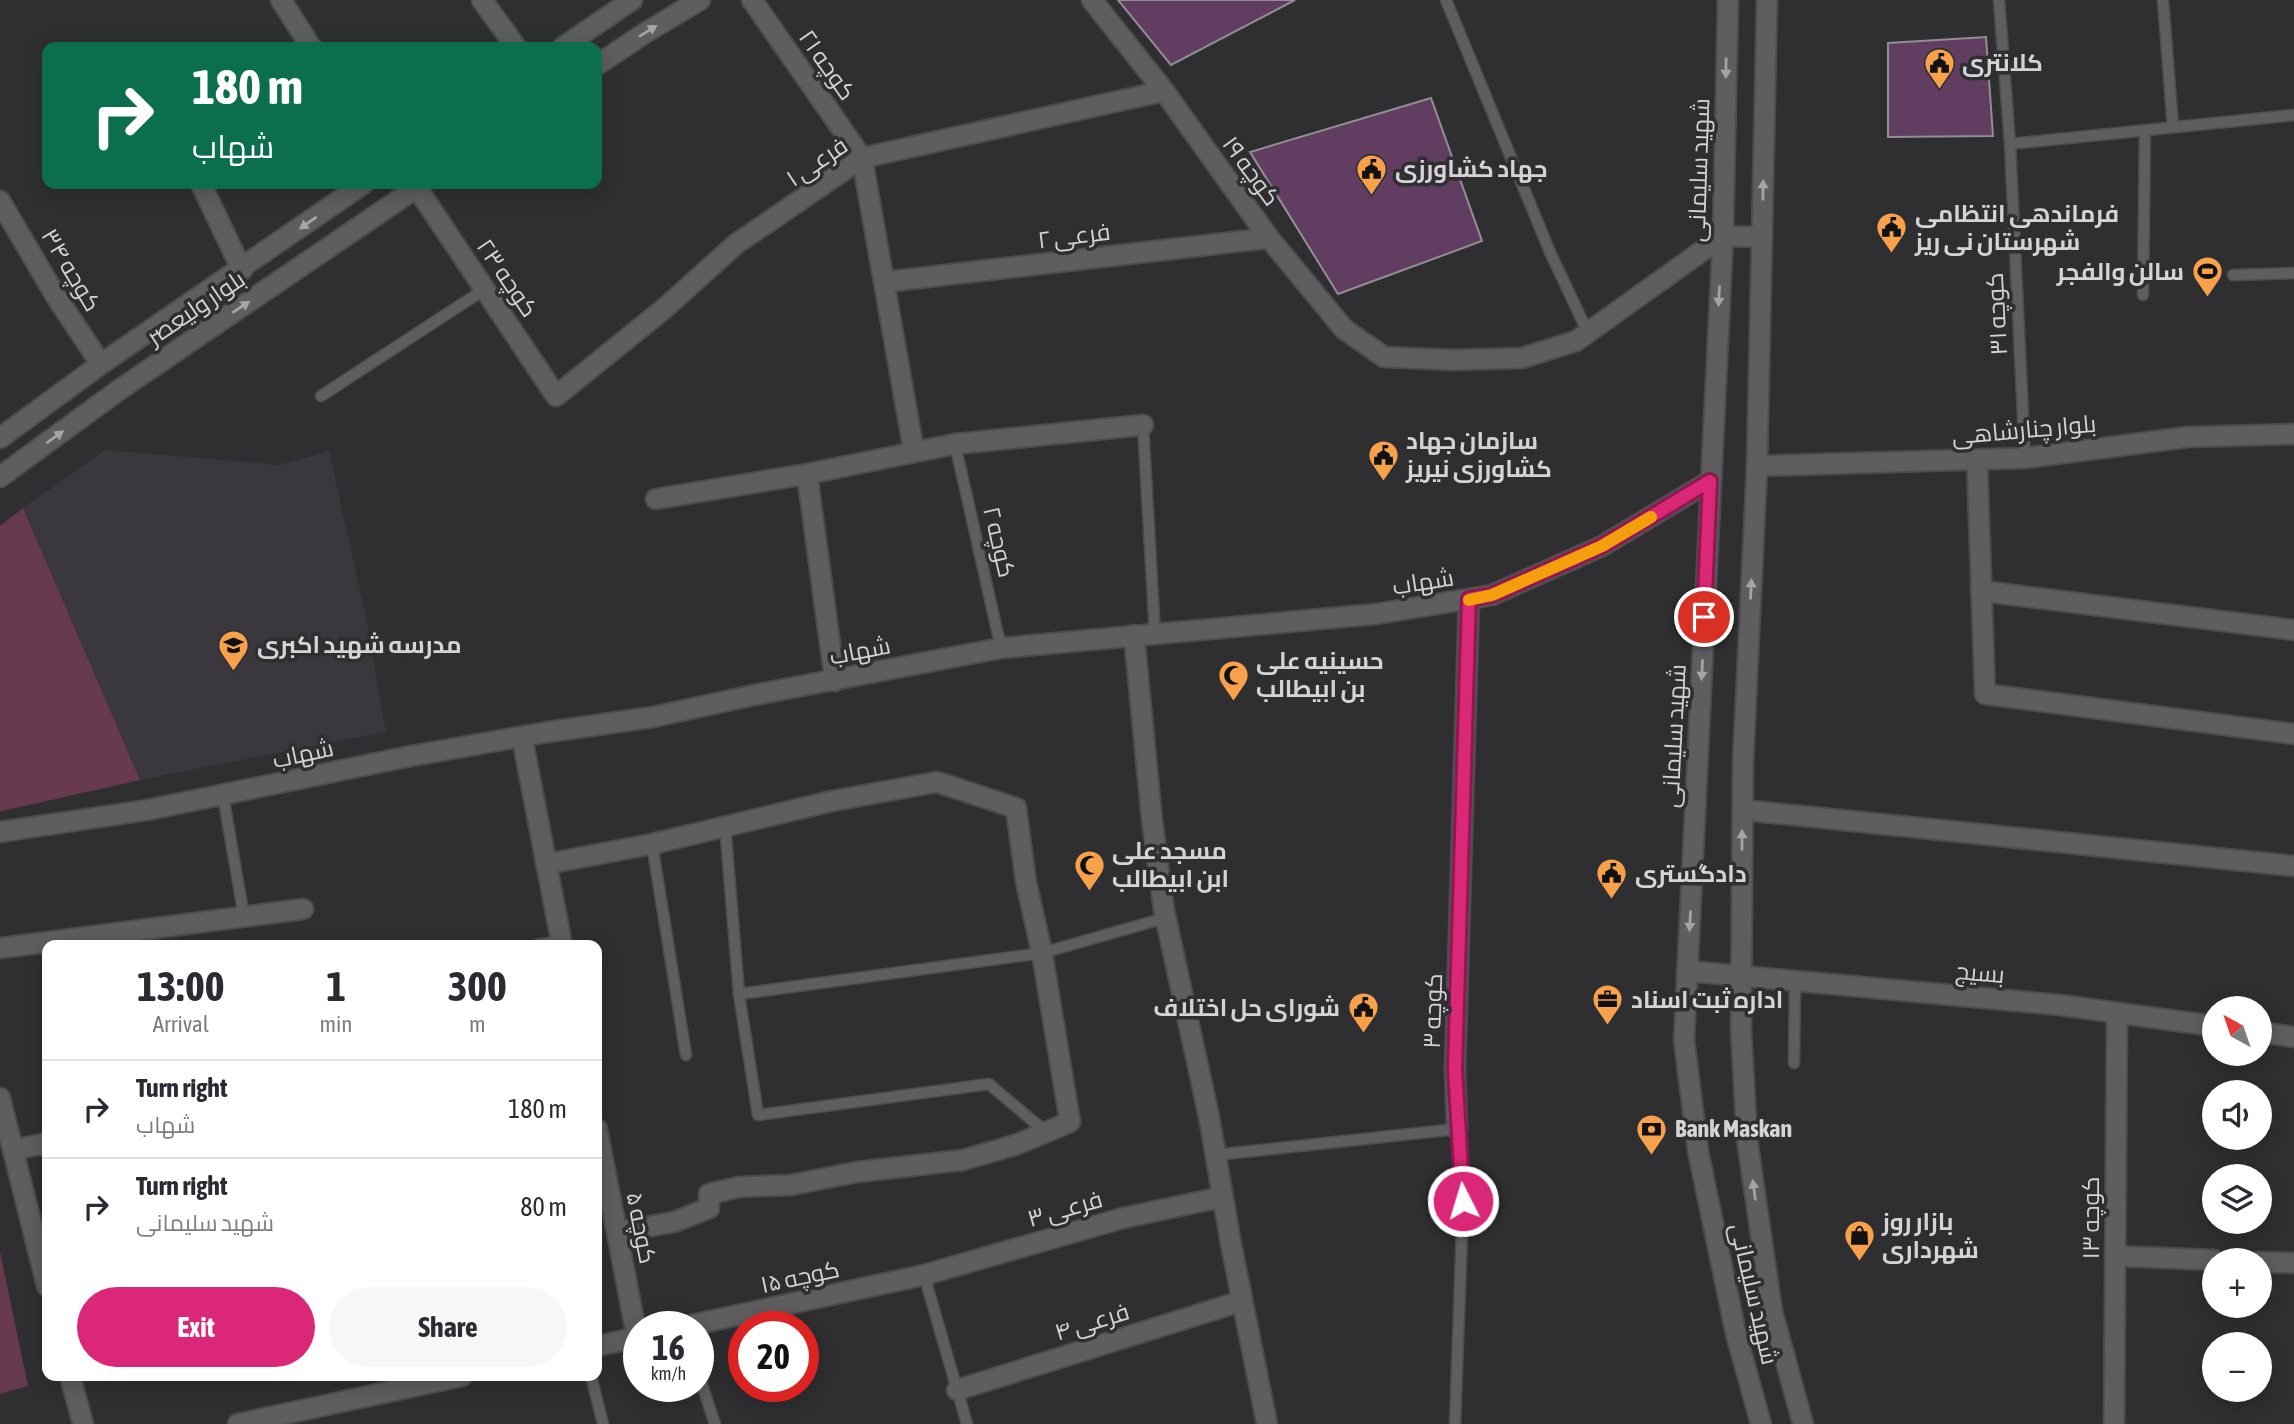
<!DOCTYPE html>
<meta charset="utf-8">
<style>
:root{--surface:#fff;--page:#f7f7f7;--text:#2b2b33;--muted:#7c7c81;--line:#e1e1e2;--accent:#db2777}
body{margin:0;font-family:"Asap Condensed",Cairo,sans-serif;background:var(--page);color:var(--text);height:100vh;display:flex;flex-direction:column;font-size:26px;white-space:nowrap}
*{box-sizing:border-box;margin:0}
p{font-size:23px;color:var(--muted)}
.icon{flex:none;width:38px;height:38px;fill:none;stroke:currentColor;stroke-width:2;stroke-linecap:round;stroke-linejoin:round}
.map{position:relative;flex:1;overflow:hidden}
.sheet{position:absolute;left:42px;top:940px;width:560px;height:441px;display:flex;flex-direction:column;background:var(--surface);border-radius:14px;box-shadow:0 4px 18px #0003}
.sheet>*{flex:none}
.banner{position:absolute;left:42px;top:42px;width:560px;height:147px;border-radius:14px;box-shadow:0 4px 18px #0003;background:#0b6e4f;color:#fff;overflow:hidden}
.needle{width:46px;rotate:320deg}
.buttons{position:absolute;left:2202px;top:996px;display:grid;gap:14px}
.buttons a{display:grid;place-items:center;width:70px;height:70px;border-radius:50%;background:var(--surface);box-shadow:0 4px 18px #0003;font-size:35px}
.speed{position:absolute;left:623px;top:1311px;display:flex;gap:14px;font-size:35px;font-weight:700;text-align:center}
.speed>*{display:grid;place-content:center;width:91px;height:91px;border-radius:50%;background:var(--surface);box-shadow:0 4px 18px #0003;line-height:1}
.speed small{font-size:18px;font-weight:400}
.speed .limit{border:10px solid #d22;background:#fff;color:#111}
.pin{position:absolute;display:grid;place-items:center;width:60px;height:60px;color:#fff;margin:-30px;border:4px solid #fff;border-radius:50%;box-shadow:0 2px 7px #0007}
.me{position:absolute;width:77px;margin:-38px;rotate:355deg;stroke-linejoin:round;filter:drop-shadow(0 0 5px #0008)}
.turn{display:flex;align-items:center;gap:24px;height:147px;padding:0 35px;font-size:32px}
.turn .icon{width:91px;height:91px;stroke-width:2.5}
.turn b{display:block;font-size:49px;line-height:60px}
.eta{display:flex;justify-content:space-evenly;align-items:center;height:119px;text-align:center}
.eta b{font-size:42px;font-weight:700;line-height:49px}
.primary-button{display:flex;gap:14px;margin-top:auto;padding:14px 35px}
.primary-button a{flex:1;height:80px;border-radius:42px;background:var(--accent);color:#fff;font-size:28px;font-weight:700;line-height:80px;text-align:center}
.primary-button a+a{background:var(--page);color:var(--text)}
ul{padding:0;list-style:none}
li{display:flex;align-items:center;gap:21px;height:98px;padding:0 35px;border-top:2px solid var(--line)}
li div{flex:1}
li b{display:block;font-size:26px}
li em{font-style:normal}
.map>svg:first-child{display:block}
.built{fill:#3a373f}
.green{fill:#683a50}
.building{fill:#613e61;stroke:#928f92;stroke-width:2}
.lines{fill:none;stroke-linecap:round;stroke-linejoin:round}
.service-casing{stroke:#4c4b4e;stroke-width:13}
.minor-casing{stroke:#4c4b4e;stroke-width:23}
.tertiary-casing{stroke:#4c4b4e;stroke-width:23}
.secondary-casing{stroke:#4c4b4e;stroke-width:23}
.service{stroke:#5e5d60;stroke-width:10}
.minor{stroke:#5e5d60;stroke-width:19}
.tertiary{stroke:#5e5d60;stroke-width:19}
.secondary{stroke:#5e5d60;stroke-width:19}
.oneway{fill:#a5a4a6}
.route-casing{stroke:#8e194d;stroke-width:18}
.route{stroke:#db2777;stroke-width:12}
.slow{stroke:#f59e0b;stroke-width:12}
.labels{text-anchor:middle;stroke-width:7;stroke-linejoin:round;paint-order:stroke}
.poi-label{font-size:24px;font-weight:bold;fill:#d4d3d5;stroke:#2f2e31;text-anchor:start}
.street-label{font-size:24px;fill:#d4d3d5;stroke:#2f2e31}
</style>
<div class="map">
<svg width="2294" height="1424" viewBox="0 0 2294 1424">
<rect width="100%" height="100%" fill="#2f2e31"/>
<!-- built -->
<polygon class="built" points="105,450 279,465 329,451 365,612 386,732 140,780 23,508"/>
<!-- green -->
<g class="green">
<polygon points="23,508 140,780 2,811 0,811 0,526"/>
<polygon points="0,1252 28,1386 0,1394"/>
</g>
<!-- building -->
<g class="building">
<polygon points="1118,0 1295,0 1171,65"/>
<polygon points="1986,37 1993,136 1888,137 1888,43"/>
<polygon points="1431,98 1482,241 1338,294 1250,152"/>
</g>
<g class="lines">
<defs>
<g id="service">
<polyline points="1446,0 1550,252 1588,333"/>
<polyline points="1999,0 2010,144 2025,458"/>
<polyline points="2163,0 2173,127"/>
<polyline points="2010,144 2294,115"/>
<polyline points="2233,275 2294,273"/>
<polyline points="2143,295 2145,130"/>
<polyline points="321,396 485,289"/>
<polyline points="1143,425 1155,634"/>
<polyline points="955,444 1001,648"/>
<polyline points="223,795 244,917"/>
<polyline points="725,825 739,994 758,1115 989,1084 1046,1132"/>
<polyline points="652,844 686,1055"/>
<polyline points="537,945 561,941"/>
<polyline points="739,994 1042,953 1165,918"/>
<polyline points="1794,1063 1795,981"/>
<polyline points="1215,1155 1457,1129 1463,1201 1455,1424"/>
<polyline points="924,1275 967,1424"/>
<polyline points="698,1373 715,1424"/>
<polyline points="591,1376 603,1424"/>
</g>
<g id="minor">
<polyline points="281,0 311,47"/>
<polyline points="482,0 516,47"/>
<polyline points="752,0 862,158 914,452"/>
<polyline points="1092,0 1164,91 1269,238 1344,329 1384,357 1454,360 1522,358 1576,341 1723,236"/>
<polyline points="201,184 242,270"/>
<polyline points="417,188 556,396 665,308 736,244 862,158 1164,91"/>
<polyline points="0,201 57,298 101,364"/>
<polyline points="884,282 1269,238"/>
<polyline points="1977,460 1985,694 2294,734"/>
<polyline points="807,474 835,681"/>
<polyline points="656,499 807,474 955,444 1143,425"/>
<polyline points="1981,591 2294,630"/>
<polyline points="1134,635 1152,820 1164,910 1209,1117 1231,1244 1267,1424"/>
<polyline points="522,737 562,945"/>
<polyline points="1743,810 2294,866"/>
<polyline points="546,864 652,844 832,801 937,782 1016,808 1026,882 1042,953 1070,1122 1018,1144 963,1160 857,1172 791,1185 739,1187 709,1194 709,1208 674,1222 617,1232"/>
<polyline points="0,948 303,909"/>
<polyline points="597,1129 637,1337"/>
<polyline points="1457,1129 1455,1069 1469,599"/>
<polyline points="13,1150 47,1143"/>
<polyline points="2115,1256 2214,1260"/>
<polyline points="2259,1262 2294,1263"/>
<polyline points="687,1326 924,1275 1123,1218 1222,1197"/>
<polyline points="597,1346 639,1337"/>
<polyline points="957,1390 1242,1301"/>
<polyline points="238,1424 462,1376"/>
<polyline points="2114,1424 2117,1013"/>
</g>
<g id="tertiary">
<polyline points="1757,466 2025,458 2188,437 2294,434"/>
<polyline points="0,832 147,810 411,756 548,732 653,717 759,694 1001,648 1376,614 1492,595 1602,546 1710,481"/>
<polyline points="1742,976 2060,1005 2214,1026"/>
<polyline points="2259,1032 2294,1037"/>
<polyline points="0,1098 47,1286"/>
<polyline points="70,1376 83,1424"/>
</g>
<g id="secondary">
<polyline points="1728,0 1723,236 1684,1040 1698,1151 1736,1334 1761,1424"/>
<polyline points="1767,0 1757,466 1743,762 1741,1030 1747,1139 1772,1311 1803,1424"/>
<polyline points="563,47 632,0"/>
<polyline points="597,65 645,33 700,0"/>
<polyline points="1723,236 1762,237"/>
<polyline points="0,438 101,364 363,184"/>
<polyline points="0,477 119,390 422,184"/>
<polyline points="1687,971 1742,976"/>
</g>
</defs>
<!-- service casing -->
<use href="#service" class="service-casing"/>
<!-- minor casing -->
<use href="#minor" class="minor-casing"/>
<!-- tertiary casing -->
<use href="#tertiary" class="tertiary-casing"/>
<!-- secondary casing -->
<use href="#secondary" class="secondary-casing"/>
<!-- service -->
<use href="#service" class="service"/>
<!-- minor -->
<use href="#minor" class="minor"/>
<!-- tertiary -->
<use href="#tertiary" class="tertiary"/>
<!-- secondary -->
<use href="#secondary" class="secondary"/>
</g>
<!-- one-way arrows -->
<defs><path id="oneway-solid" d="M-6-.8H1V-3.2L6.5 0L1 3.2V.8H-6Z" transform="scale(1.75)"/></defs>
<g class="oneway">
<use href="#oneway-solid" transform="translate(648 31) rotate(-32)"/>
<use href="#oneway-solid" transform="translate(1726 68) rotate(91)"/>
<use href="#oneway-solid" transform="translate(1763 190) rotate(-89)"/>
<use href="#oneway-solid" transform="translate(308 223) rotate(145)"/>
<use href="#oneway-solid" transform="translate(1719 296) rotate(93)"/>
<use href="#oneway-solid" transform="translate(241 307) rotate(-34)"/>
<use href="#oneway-solid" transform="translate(55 437) rotate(-36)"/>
<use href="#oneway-solid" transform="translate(1751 589) rotate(-87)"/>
<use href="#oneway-solid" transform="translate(1702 670) rotate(93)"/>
<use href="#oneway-solid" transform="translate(1742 840) rotate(-90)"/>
<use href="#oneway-solid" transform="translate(1690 921) rotate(93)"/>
<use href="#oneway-solid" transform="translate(1754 1190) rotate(-98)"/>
</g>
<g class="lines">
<defs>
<polyline id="route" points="1463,1201 1455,1069 1469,599 1492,595 1602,546 1710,481 1704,617"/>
</defs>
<!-- route casing -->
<use href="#route" class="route-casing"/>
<!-- route -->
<use href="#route" class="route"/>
<!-- slow -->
<polyline class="slow" points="1469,600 1492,595 1602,546 1651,517"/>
</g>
<!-- icons -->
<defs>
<symbol id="civic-pin" viewBox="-11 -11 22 30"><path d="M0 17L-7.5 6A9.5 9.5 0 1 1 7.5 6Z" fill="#f8a14b" stroke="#2f2e31"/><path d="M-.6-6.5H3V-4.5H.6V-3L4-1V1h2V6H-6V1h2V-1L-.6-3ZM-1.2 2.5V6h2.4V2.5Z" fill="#111"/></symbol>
<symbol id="stadium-pin" viewBox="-11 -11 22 30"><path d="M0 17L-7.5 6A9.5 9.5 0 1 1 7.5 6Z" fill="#f8a14b" stroke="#2f2e31"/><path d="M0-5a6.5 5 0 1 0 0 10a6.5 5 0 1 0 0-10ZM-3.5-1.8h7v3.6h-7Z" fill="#111"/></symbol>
<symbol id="school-pin" viewBox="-11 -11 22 30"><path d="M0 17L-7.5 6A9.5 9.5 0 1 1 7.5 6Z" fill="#f8a14b" stroke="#2f2e31"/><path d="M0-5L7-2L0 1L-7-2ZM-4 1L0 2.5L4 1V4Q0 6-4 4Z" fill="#111"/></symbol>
<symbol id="mosque-pin" viewBox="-11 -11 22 30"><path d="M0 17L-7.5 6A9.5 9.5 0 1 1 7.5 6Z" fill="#f8a14b" stroke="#2f2e31"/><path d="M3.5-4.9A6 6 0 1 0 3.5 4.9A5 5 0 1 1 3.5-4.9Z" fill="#111"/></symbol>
<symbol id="office-pin" viewBox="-11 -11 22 30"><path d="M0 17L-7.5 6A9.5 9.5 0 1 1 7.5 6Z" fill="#f8a14b" stroke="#2f2e31"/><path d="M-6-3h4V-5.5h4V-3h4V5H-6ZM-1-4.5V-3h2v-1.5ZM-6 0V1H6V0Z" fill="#111"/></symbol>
<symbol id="bank-pin" viewBox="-11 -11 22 30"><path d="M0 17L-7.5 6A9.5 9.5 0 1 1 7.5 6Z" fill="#f8a14b" stroke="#2f2e31"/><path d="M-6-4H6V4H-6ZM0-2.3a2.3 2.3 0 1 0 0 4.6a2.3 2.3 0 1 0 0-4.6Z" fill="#111"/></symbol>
<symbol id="shop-pin" viewBox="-11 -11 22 30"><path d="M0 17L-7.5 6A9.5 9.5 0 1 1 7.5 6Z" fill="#f8a14b" stroke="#2f2e31"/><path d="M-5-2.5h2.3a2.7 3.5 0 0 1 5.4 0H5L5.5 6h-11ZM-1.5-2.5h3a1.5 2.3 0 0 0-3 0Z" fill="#111"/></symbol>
</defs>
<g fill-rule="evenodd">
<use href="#civic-pin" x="1922" y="46" width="35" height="47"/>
<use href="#civic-pin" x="1354" y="152" width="35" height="47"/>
<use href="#civic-pin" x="1874" y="210" width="35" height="47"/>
<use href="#stadium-pin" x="2190" y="254" width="35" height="47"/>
<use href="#civic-pin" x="1366" y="438" width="35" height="47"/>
<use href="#school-pin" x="216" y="628" width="35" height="47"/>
<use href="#mosque-pin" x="1216" y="658" width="35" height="47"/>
<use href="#mosque-pin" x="1072" y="848" width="35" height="47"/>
<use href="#civic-pin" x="1594" y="856" width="35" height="47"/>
<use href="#office-pin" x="1590" y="982" width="35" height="47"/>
<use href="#civic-pin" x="1346" y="990" width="35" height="47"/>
<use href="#bank-pin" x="1634" y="1112" width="35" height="47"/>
<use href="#shop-pin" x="1842" y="1218" width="35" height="47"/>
</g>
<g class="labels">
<!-- poi labels -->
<g class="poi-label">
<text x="1962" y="71">کلانتری</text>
<text x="1395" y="177">جهاد کشاورزی</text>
<text x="1915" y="222">فرماندهی انتظامی<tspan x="1915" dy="28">شهرستان نی ریز</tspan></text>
<text x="2184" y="280" text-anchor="end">سالن والفجر</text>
<text x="1406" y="449">سازمان جهاد<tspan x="1406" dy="28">کشاورزی نیریز</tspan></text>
<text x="257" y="653">مدرسه شهید اکبری</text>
<text x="1256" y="669">حسینیه علی<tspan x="1256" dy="28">بن ابیطالب</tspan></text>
<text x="1112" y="859">مسجد علی<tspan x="1112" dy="28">ابن ابیطالب</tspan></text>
<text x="1635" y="882">دادگستری</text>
<text x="1631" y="1008">اداره ثبت اسناد</text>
<text x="1340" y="1016" text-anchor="end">شورای حل اختلاف</text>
<text x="1675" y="1137">Bank Maskan</text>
<text x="1882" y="1230">بازار روز<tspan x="1882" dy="28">شهرداری</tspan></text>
</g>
<!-- street labels -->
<g class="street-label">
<text transform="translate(827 65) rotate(55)" y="8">کوچه ۲۱</text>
<text transform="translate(817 162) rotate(-34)" y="8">فرعی ۱</text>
<text transform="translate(1699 170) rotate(-88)" y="8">شهید سلیمانی</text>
<text transform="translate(1251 171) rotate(54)" y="8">کوچه ۱۹</text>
<text transform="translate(1074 236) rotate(-7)" y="8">فرعی ۲</text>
<text transform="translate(71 270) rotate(59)" y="8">کوچه ۳۴</text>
<text transform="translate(507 278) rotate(56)" y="8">کوچه ۲۳</text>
<text transform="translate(196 308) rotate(-34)" y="8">بلوار ولیعصر</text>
<text transform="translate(1997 314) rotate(-93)" y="8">کوچه ۳۱</text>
<text transform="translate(2024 430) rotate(-5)" y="8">بلوار چنارشاهی</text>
<text transform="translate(999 542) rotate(77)" y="8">کوچه ۲</text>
<text transform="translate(1423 582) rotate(-9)" y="8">شهاب</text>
<text transform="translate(860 651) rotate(-11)" y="8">شهاب</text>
<text transform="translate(1674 736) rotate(-87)" y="8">شهید سلیمانی</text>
<text transform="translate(303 754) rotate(-12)" y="8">شهاب</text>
<text transform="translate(1980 973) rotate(5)" y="8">بسیج</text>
<text transform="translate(1433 1011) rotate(-88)" y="8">کوچه ۳</text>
<text transform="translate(1065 1209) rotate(-16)" y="8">فرعی ۳</text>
<text transform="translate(2091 1218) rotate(-90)" y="8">کوچه ۱۳</text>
<text transform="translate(641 1228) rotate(79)" y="8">کوچه ۵</text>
<text transform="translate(800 1277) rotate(-12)" y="8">کوچه ۱۵</text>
<text transform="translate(1754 1294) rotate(77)" y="8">شهید سلیمانی</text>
<text transform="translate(1092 1322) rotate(-17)" y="8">فرعی ۴</text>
</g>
</g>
</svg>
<div class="buttons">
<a><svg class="needle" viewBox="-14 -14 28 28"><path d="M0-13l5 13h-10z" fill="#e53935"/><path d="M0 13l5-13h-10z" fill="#7c7c81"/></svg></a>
<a><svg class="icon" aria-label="sound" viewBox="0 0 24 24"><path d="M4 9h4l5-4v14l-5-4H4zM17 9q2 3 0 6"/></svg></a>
<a><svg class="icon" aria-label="layers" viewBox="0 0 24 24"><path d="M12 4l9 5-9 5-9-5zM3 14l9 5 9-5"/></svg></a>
<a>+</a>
<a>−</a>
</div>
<div class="speed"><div>16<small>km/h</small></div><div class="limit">20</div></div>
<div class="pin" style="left:1704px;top:617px;background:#d93025"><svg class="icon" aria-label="arrive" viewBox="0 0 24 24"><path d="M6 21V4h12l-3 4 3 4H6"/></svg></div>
<svg class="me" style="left:1463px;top:1201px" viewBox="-20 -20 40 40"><circle r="17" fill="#db2777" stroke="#fff" stroke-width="3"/><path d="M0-11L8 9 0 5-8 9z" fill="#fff"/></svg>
<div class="banner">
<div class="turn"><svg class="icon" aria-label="right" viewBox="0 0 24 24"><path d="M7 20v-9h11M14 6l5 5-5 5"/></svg><div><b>180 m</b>شهاب</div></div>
</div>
<section class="sheet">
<div class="eta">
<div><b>13:00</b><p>Arrival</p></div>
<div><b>1</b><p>min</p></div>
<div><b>300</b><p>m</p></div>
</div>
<ul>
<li><svg class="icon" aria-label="right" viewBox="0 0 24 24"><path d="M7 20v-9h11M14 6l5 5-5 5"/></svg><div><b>Turn right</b><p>شهاب</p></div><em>180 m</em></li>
<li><svg class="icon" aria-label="right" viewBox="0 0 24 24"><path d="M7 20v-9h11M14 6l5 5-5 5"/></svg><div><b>Turn right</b><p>شهید سلیمانی</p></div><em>80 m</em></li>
</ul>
<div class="primary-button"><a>Exit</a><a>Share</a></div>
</section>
</div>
